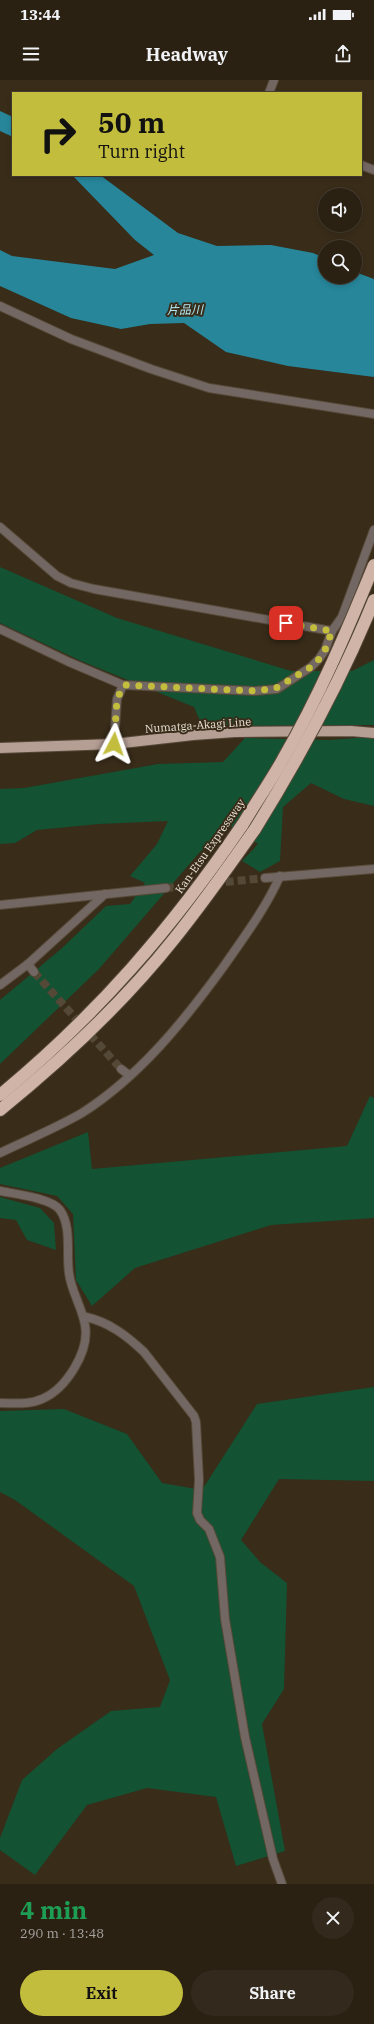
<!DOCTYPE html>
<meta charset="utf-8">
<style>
:root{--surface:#2b2113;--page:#33291c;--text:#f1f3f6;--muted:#a6a3a0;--line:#473e33;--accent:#c3bd3e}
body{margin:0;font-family:"IBM Plex Serif","Noto Sans JP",serif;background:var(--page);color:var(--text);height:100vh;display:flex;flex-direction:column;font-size:15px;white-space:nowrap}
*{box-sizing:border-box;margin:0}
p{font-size:13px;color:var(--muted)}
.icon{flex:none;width:22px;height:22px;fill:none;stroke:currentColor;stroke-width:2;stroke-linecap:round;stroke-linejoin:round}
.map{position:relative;height:1804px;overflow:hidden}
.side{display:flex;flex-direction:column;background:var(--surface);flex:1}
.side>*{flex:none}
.banner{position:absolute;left:12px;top:12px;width:350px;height:84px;border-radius:0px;box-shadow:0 2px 6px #0003,0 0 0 1px var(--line);background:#c3bd3e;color:#111;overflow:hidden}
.controls{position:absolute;left:318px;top:108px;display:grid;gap:8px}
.controls a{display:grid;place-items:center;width:44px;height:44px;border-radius:50%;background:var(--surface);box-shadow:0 2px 6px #0003,0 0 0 1px var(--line);font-size:20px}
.pin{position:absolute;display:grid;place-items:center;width:34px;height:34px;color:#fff;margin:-17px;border-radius:8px;box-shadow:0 2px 6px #0006}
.me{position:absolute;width:44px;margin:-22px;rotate:4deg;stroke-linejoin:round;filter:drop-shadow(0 0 3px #0008)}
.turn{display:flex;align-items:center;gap:14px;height:84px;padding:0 20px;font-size:18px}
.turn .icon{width:52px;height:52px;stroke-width:2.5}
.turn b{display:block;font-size:28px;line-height:34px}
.round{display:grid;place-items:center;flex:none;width:42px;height:42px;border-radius:21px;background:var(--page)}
.summary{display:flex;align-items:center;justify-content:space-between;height:68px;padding:0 20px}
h1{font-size:24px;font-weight:800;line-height:30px;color:#1e9e55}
.button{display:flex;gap:8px;margin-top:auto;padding:8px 20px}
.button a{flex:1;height:46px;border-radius:24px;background:var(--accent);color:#111;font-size:16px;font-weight:800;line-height:46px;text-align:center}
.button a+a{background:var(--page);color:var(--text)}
.status{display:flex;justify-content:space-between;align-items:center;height:28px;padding:0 20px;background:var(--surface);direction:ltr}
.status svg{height:11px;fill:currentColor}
header{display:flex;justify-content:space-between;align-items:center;height:52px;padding:0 20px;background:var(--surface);font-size:18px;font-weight:800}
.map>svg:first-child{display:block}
.green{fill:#135232}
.water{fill:#27869a}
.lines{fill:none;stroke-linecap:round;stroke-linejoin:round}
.minor-tunnel{stroke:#544836;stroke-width:8;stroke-dasharray:8 4;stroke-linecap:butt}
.minor-casing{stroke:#564938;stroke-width:10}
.major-casing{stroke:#564938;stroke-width:12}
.highway-casing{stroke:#564938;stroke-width:14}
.minor{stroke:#726762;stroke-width:8}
.major{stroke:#b59e94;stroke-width:10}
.highway{stroke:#d0b4a8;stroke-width:12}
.highway-bridge-casing{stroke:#564938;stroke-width:14;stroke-linecap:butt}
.highway-bridge{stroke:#d0b4a8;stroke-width:12}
.route{stroke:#c3bd3e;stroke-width:7;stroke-dasharray:0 12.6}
.labels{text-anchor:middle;stroke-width:4;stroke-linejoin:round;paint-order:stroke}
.street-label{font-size:11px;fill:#ece4d8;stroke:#392c19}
.water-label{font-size:12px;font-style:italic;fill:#b4e9f6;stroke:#392c19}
</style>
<div class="status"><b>13:44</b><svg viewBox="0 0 49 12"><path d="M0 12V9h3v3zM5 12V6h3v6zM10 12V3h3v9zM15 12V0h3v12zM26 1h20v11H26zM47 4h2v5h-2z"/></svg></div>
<header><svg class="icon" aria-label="menu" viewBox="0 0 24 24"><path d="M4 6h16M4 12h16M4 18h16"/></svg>Headway<svg class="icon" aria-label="share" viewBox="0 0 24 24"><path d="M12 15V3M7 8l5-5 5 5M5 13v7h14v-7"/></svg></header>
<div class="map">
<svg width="374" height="1804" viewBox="0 0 374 1804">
<rect width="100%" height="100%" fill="#392c19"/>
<!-- green -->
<g class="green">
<polygon points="0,487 117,538 291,591 352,591 374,580 374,645 202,646 194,627 81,581 0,543"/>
<polygon points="370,657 374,659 374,726 344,719 311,703 283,727 280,781 260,792 242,781 258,764 230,746 199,773 99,889 0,984 0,920 61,869 106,826 130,824 145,803 130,796 157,764 168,741 99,744 37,750 15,763 0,764 0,709 24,708 158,684 223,682 245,658 329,660"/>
<polygon points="370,1016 374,1018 374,1138 271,1145 135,1188 92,1226 76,1200 73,1134 57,1116 0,1104 0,1088 88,1052 92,1089 347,1066"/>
<polygon points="0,1117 40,1128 54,1143 56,1170 27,1160 16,1140 0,1138"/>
<polygon points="374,1307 374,1401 279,1399 241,1460 260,1482 287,1503 284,1609 262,1644 285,1771 236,1786 216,1717 147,1708 87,1725 35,1795 0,1770 0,1758 22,1700 57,1669 111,1631 160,1627 170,1600 134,1506 15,1420 0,1412 0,1331 64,1329 127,1354 162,1403 202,1410 257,1324"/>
</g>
<!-- water -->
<g class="water">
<polygon points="0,31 13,37 13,57 0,51"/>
<polygon points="72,95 100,95 178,153 217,166 271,165 313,173 325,178 325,197 355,197 355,192 374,199 374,297 288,286 226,272 184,243 150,244 121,249 71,238 0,206 0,170 12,176 115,189 154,175 135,160"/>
</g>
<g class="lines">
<!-- minor-tunnel -->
<g class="minor-tunnel">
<polyline points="166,808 265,798"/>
<polyline points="34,892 121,989"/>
</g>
<defs>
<g id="minor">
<polyline points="269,13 274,0"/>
<polyline points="361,85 374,90"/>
<polyline points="0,226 71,259 151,289 209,308 374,334"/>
<polyline points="0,447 57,496 71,503 94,509 332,551"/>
<polyline points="0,549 69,582 123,605 255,611 277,609 311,587 319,579 325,570 332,551 342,537 374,450"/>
<polyline points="114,664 117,619 123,605"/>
<polyline points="265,798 374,789"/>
<polyline points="0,825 166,808"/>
<polyline points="28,884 34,892"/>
<polyline points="0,905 28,884 105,814"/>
<polyline points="121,989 129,995"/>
<path d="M0,1073c27,-13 56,-25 82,-40 58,-37 102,-92 142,-147 20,-29 42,-58 56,-90"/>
<path d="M0,1111c15,3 51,7 60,19 12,17 6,43 9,63 2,18 13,34 16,52 5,26 -19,64 -43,74 -13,6 -28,4 -42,4"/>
<path d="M84,1239l2,-2c23,5 41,19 58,35l50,64 2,6 3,58 -2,33 3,7 9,9 11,28 5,62 20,118 28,122 9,25"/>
</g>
<polyline id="major" points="0,668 114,664 193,655 235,652 351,651 374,653"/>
<g id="highway">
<path d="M0,1015c98,-81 172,-167 243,-271"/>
<path d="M0,1030c63,-51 124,-108 174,-171 29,-36 55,-73 81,-110"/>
</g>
</defs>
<!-- minor casing -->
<use href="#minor" class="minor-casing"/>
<!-- major casing -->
<use href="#major" class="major-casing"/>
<!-- highway casing -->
<use href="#highway" class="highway-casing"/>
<!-- minor -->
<use href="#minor" class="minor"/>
<!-- major -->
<use href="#major" class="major"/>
<!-- highway -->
<use href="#highway" class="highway"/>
<defs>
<g id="highway-bridge">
<path d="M243,744c13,-22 28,-43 40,-65 36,-62 64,-128 91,-194"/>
<path d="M255,749c46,-74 86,-148 119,-229"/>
</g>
</defs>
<!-- highway-bridge casing -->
<use href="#highway-bridge" class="highway-bridge-casing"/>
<!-- highway-bridge -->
<use href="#highway-bridge" class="highway-bridge"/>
</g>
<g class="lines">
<!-- route -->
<polyline class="route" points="114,664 117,619 124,605 255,611 276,608 311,587 319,579 325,570 332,551 286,543"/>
</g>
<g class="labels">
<!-- street labels -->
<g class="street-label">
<text transform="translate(198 645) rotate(-4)" y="4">Numatga-Akagi Line</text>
<text transform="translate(210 766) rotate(-55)" y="4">Kan-Etsu Expressway</text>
</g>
<!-- water labels -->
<g class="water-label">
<text transform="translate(185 230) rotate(-1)" y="4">片品川</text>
</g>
</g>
</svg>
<div class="controls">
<a><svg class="icon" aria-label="sound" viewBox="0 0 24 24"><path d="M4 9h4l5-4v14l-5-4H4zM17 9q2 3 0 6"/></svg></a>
<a><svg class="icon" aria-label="search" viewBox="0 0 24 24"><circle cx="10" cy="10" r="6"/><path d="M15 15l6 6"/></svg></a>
</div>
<div class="pin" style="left:286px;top:543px;background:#d93025"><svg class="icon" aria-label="arrive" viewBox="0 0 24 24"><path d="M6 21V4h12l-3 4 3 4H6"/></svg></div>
<svg class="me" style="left:114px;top:664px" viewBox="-20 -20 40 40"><path d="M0-17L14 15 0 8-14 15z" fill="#c3bd3e" stroke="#fff" stroke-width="4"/></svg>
<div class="banner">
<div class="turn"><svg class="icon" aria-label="right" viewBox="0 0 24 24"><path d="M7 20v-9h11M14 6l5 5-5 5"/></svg><div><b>50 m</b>Turn right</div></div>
</div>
</div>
<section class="side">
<div class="summary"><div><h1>4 min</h1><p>290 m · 13:48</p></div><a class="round"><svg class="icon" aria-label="close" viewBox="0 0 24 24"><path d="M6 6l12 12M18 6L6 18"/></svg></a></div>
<div class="button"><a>Exit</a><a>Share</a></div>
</section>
